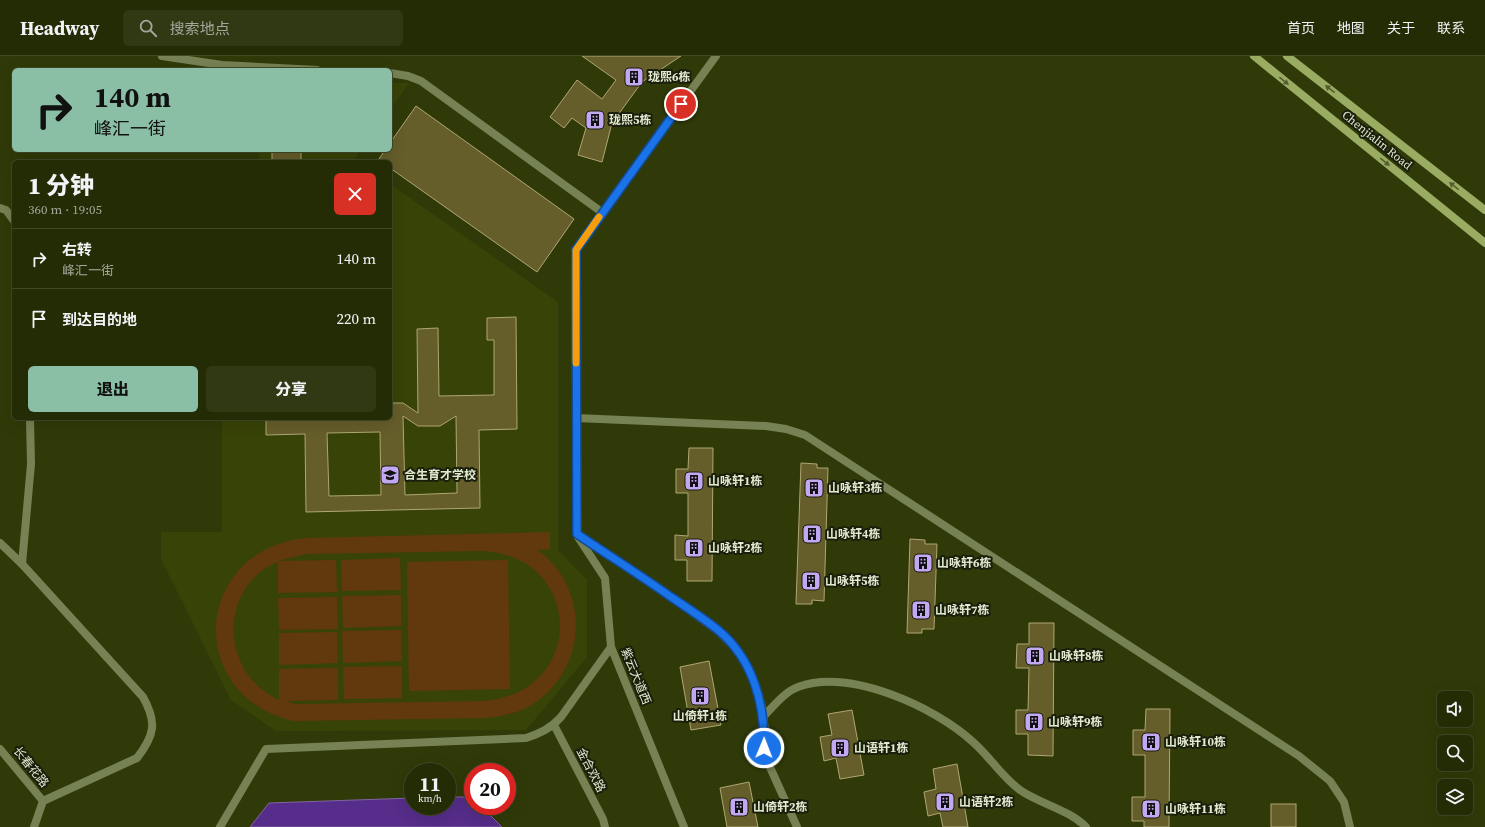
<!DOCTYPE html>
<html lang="zh">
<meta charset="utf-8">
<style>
:root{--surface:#242c06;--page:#303814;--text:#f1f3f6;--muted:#a3a79b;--line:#414828;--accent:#8abfa5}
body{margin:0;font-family:"Source Serif 4","Noto Sans SC",serif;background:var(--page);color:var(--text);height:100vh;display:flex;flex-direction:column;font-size:15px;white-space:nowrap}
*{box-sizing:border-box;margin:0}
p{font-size:13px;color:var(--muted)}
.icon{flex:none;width:22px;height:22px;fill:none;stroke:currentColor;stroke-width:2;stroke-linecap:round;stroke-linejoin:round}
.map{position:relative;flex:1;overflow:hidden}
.drawer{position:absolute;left:12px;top:104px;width:380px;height:260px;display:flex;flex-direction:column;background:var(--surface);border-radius:6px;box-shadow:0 4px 16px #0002,0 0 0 1px var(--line)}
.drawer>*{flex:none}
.banner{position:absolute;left:12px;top:12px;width:380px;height:84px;border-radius:6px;box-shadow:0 4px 16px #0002,0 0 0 1px var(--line);background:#8abfa5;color:#111;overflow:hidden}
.buttons{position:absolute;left:1437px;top:635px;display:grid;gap:8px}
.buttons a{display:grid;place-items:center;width:36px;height:36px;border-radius:6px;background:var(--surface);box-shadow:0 4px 16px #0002,0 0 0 1px var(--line);font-size:20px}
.speed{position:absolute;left:404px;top:707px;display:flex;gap:8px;font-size:20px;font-weight:700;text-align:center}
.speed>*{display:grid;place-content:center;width:52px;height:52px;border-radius:50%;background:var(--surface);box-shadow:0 4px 16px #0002,0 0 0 1px var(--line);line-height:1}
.speed small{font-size:10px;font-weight:400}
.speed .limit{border:6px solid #d22;background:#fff;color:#111}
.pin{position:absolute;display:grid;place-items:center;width:34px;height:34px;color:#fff;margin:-17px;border:2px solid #fff;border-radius:50%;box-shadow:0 1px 4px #0007}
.me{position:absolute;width:44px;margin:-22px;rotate:1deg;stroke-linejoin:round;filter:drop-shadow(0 0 3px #0008)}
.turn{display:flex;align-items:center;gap:14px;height:84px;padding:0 16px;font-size:18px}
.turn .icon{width:52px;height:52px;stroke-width:2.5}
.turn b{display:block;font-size:28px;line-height:34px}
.round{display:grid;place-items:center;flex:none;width:42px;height:42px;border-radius:6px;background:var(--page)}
.head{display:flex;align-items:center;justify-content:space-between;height:68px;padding:0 16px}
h1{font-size:24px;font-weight:800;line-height:30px}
.cta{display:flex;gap:8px;margin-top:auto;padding:8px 16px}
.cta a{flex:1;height:46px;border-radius:6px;background:var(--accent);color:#111;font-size:16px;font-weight:800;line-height:46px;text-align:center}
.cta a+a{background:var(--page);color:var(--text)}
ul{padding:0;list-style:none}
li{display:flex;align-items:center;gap:12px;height:60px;padding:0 16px;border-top:1px solid var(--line)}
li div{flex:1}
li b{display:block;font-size:15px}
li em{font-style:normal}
header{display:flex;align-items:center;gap:24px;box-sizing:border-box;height:56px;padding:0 20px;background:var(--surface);border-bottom:1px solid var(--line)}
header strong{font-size:19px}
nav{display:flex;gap:22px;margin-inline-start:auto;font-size:14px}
.search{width:280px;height:36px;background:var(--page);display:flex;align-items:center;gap:10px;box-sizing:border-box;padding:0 14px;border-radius:6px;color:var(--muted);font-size:15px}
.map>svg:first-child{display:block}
.built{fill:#384307}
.green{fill:#62380d;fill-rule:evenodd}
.water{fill:#562d8a;stroke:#80659f}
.building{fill:#655d2a;stroke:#afa773;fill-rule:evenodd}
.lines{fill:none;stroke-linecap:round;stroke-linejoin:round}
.service{stroke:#768154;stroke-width:8}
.minor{stroke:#768154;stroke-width:8}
.secondary{stroke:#9aac62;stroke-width:8}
.oneway{fill:#545e32}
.route-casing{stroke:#114b97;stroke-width:10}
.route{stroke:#1a73e8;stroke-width:7}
.slow{stroke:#f59e0b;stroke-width:7}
.labels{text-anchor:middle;stroke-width:4;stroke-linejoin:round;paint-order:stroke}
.poi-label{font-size:12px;font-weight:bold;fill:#e1e9cf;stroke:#1a1f0b;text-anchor:start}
.street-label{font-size:12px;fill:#e1e9cf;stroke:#1a1f0b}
</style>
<header>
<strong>Headway</strong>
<div class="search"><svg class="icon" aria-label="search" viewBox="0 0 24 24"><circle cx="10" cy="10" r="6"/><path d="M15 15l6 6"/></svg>搜索地点</div>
<nav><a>首页</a><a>地图</a><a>关于</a><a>联系</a></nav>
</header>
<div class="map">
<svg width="1485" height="771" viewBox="0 0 1485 771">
<rect width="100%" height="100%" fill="#303a08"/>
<!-- built -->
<g class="built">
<polygon points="390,27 409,27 390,54"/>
<polygon points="259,94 361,94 355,103 359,106 259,106"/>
<polygon points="390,128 558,246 558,494 587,524 587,601 526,674 276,675 231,644 161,503 161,476 222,476 222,362 390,362"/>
</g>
<!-- green -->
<g class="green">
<path d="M550,476v17l-13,1c54,38 51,118 -4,154 -14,9 -30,12 -46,14l-194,3c-110,-27 -99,-172 13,-183zM484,495c101,7 101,140 2,150l-190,3 -11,-3 53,-1v-32l-59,1v31c-44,-20 -59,-74 -32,-114 7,-10 19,-20 31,-24v31l59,-1 -1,-32 -58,1 3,-1 26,-6z"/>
<polygon points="400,502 401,534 342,535 341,504"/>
<polygon points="508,504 510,633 409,635 407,506"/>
<polygon points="401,539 401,570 343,572 342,540"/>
<polygon points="337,541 338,573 279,574 278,542"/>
<polygon points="401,574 402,605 343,607 342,575"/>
<polygon points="337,576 338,607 279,609 279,577"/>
<polygon points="402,610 402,642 344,643 343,611"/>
</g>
<!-- water -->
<polygon class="water" points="447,741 472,741 473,750 481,750 502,771 250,771 269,747 413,742 413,750 447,750"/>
<!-- building -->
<g class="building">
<polygon points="582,0 681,0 642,26 612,67 602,106 578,99 586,72 572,62 564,72 550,61 577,24 602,43 616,24"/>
<polygon points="416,50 574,163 537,216 390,112 390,106 377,106 385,94 390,94 390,87"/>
<rect x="272" y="94" width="29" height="12"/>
<path d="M516,261l1,112 -38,1 1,78 -174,4 -1,-78 -39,1v-17h124v-15h13l15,10 -1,-84 21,-1 1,68 55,-1v-55h-7v-22zM403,360l15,10h22l16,-10 1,77 -52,2zM380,376l1,63 -52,1 -2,-63z"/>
<polygon points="689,392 713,392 712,525 687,525 687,504 675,504 675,479 688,480 688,437 676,437 676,413 688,413"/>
<polygon points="801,407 817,408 817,412 828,412 824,545 812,544 812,548 796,548"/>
<polygon points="910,483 925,484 925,488 937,488 934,573 922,573 922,577 907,577"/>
<polygon points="1029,567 1054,567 1053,700 1028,699 1028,678 1016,678 1016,654 1028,654 1029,612 1016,612 1017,588 1029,588"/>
<polygon points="709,605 721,669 691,674 680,611"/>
<polygon points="1146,653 1170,653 1169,771 1144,771 1144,765 1132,765 1132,741 1145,741 1145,699 1133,699 1133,674 1145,674"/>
<polygon points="852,654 864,719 840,723 836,702 824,705 820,681 832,679 828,658"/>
<polygon points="957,708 968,771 943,771 940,757 928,760 924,736 936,733 933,713"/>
<polygon points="749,726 758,771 727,771 720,732"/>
<rect x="1271" y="748" width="25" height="23"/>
</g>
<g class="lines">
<!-- service -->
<g class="service">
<polyline points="162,0 222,9 317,14"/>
<polyline points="390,17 408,20 421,25 603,157"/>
<polyline points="0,152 6,154 14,165"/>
<polyline points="576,362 766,370 786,373 805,379 1299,700 1330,725 1344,746 1350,771"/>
<polyline points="577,478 684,550 718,575 734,591 747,609 756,630 762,651 765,674 764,692 769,709 797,771"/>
<polyline points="578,481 605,522 611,591 684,771"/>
<path d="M0,487l22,21 121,133c14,25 12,38 -6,61l-94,43"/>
<polyline points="22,508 31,408 30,362"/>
<path d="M763,661c10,-10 21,-25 35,-30 52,-19 137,20 175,55 17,15 29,35 47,48 20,14 50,20 66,37"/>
<polyline points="554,669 603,763 605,771"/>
<polyline points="0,693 43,745"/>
<polyline points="34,771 43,745"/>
<path d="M220,771l46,-78 260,-11c15,-5 25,-10 35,-21l50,-70"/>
</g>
<!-- minor -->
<polyline class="minor" points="577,478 575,194 716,0"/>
<!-- secondary -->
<g class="secondary">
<polyline points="1254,0 1485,187"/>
<polyline points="1287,0 1485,154"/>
</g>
</g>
<!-- one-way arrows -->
<defs><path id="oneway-solid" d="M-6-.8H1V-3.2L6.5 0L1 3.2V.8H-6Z"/></defs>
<g class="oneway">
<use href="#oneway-solid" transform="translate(1284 25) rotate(39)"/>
<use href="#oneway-solid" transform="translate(1330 33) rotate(-142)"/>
<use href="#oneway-solid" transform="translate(1385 106) rotate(39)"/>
<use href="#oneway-solid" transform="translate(1454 130) rotate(-142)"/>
</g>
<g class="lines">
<defs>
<path id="route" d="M681,48l-105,146 1,284c31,21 63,41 94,63 15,10 32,21 47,33 35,29 47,74 46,118"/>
</defs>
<!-- route casing -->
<use href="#route" class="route-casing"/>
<!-- route -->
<use href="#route" class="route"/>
<!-- slow -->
<polyline class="slow" points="576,307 576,194 599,161"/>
</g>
<!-- icons -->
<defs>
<symbol id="building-square" viewBox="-11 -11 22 22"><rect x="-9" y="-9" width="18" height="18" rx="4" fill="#c2a7f2" stroke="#1a1f0b"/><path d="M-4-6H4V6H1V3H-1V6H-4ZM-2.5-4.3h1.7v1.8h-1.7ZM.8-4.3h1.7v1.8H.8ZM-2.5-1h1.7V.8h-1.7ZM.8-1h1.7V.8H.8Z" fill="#111"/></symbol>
<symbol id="school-square" viewBox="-11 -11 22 22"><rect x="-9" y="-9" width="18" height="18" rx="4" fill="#c2a7f2" stroke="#1a1f0b"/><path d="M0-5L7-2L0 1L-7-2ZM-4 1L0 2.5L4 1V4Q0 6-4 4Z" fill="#111"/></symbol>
</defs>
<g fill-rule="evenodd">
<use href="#building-square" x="623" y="10" width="22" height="22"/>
<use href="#building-square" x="584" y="53" width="22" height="22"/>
<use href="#school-square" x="379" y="408" width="22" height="22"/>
<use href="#building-square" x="683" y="414" width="22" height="22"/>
<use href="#building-square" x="803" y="421" width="22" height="22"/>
<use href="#building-square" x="801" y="467" width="22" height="22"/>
<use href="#building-square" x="683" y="481" width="22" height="22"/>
<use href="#building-square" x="912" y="496" width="22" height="22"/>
<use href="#building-square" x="800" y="514" width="22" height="22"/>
<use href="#building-square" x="910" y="543" width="22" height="22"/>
<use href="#building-square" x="1024" y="589" width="22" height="22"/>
<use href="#building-square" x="689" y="629" width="22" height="22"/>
<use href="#building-square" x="1023" y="655" width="22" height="22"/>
<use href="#building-square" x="1140" y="675" width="22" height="22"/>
<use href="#building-square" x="829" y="681" width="22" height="22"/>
<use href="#building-square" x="934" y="735" width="22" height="22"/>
<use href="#building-square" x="728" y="740" width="22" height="22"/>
<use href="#building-square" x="1140" y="742" width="22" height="22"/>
</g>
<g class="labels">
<!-- poi labels -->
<g class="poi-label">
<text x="648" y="25">珑熙6栋</text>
<text x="609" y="68">珑熙5栋</text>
<text x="404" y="423">合生育才学校</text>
<text x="708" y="429">山咏轩1栋</text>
<text x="828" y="436">山咏轩3栋</text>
<text x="826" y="482">山咏轩4栋</text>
<text x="708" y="496">山咏轩2栋</text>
<text x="937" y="511">山咏轩6栋</text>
<text x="825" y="529">山咏轩5栋</text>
<text x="935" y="558">山咏轩7栋</text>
<text x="1049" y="604">山咏轩8栋</text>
<text x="700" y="664" text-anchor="middle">山倚轩1栋</text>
<text x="1048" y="670">山咏轩9栋</text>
<text x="1165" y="690">山咏轩10栋</text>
<text x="854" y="696">山语轩1栋</text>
<text x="959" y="750">山语轩2栋</text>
<text x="753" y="755">山倚轩2栋</text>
<text x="1165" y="757">山咏轩11栋</text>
</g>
<!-- street labels -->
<g class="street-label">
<text transform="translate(1377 84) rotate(39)" y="4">Chenjialin Road</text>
<text transform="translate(636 620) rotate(68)" y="4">紫云大道西</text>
<text transform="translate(31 711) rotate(51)" y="4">长春花路</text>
<text transform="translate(591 714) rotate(63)" y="4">金合欢路</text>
</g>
</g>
</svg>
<div class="buttons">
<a><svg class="icon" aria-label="sound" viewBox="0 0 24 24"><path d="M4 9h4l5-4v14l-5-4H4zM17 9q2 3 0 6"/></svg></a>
<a><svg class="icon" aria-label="search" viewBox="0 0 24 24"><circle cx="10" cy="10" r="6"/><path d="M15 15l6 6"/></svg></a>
<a><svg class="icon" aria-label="layers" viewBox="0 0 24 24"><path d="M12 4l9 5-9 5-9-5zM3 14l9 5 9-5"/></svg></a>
</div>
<div class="speed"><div>11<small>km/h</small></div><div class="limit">20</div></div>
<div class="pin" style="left:681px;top:48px;background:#d93025"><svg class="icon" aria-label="arrive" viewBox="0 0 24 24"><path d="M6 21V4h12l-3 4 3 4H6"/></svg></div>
<svg class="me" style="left:764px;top:692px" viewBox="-20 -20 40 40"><circle r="17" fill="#1a73e8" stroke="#fff" stroke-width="3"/><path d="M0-11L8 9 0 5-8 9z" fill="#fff"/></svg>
<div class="banner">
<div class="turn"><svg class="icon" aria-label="right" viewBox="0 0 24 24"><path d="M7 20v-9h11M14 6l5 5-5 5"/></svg><div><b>140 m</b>峰汇一街</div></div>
</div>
<section class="drawer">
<div class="head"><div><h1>1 分钟</h1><p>360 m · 19:05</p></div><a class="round" style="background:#d93025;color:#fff"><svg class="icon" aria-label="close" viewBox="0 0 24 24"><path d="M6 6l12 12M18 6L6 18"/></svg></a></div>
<ul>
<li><svg class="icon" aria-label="right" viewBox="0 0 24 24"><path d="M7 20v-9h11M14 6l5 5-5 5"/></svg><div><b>右转</b><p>峰汇一街</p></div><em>140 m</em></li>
<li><svg class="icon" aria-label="arrive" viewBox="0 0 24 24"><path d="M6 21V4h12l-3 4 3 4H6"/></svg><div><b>到达目的地</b></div><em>220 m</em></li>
</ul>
<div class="cta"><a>退出</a><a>分享</a></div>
</section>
</div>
